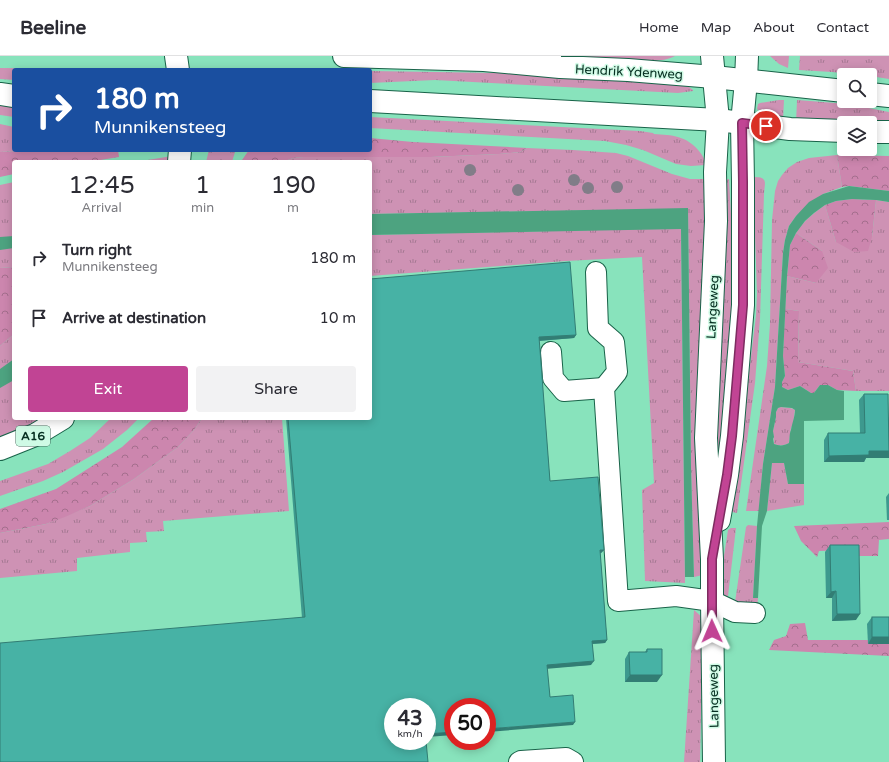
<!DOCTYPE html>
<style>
:root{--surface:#fff;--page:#f2f2f3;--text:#2b2b33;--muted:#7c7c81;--line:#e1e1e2;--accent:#c14494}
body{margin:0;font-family:"Varela Round",sans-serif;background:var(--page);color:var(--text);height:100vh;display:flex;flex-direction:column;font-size:15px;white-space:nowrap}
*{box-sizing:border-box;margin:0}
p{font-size:13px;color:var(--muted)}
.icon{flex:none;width:22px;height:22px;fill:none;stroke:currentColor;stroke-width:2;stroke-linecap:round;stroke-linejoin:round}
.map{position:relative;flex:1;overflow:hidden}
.sheet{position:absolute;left:12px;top:104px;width:360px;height:260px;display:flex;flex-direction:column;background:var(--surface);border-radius:4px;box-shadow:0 2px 10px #0003}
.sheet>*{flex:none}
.hud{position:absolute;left:12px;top:12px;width:360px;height:84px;border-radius:4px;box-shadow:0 2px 10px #0003;background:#1a4fa0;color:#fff;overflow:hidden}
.tools{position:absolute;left:837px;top:12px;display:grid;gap:8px}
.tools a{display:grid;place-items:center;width:40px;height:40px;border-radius:4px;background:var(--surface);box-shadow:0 2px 10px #0003;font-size:20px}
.speed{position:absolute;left:384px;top:642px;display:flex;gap:8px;font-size:20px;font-weight:700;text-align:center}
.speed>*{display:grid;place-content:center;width:52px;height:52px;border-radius:50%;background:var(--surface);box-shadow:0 2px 10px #0003;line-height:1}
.speed small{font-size:10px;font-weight:400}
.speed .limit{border:6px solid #d22;background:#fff;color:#111}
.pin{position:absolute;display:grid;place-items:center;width:34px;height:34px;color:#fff;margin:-17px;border:2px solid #fff;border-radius:50%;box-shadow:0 1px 4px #0007}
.me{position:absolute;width:44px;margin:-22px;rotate:359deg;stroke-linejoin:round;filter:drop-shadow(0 0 3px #0008)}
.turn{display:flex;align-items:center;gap:14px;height:84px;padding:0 16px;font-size:18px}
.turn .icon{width:52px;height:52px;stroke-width:2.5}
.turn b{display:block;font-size:28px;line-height:34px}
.eta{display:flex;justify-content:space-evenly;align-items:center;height:68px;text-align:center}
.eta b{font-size:24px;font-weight:600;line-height:28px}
.button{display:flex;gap:8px;margin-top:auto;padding:8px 16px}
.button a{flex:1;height:46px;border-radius:4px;background:var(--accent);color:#fff;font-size:16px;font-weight:600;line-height:46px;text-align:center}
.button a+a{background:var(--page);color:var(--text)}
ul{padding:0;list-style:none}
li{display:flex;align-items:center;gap:12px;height:60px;padding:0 16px}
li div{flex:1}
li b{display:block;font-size:15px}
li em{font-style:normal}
header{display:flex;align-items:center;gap:24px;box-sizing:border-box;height:56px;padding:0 20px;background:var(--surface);border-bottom:1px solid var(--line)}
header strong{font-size:19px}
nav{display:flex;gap:22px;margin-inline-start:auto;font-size:14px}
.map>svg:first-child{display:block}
.grass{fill:url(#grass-tufts)}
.forest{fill:url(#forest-crowns)}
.water{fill:#4da380;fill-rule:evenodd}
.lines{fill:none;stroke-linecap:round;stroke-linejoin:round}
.minor-casing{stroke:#196349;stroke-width:22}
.major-casing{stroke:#196349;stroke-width:24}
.highway-casing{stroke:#196349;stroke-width:24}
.minor{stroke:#fff;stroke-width:20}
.major{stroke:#fff;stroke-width:22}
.highway{stroke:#fff;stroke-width:22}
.tree{fill:#817d88}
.wall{fill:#3d998e}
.shaded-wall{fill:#327d74}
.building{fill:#47b2a5;stroke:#327d74}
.route-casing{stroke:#7d2c60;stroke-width:10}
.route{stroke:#c14494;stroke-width:7}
.labels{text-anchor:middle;stroke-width:3;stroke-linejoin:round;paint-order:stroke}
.shield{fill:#cffae5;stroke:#426c5c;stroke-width:1}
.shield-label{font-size:12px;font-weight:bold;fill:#062f21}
.street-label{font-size:13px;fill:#062f21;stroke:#cffae5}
</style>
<header>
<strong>Beeline</strong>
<nav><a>Home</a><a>Map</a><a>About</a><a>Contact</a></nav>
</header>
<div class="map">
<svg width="889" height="706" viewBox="0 0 889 706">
<defs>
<pattern id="grass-tufts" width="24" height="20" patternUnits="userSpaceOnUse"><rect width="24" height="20" fill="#ce92b4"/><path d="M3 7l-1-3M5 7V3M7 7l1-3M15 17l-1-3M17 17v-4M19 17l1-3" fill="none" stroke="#a57892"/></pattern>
<pattern id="forest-crowns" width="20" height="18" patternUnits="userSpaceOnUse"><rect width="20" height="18" fill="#cc86ae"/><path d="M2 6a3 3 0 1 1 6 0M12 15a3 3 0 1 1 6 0" fill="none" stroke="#a46e8d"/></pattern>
</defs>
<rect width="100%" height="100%" fill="#88e3bc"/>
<!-- grass -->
<g class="grass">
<path d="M575,0h100c-7,4 -14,4 -22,5z"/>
<polygon points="770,0 789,0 788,12 779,8"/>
<polygon points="800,0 889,0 889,23 870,20 870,19 859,19 832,16 799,14"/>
<polygon points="0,12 139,13 140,14 14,14 14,24 0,23"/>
<polygon points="370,15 498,17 677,29 689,31 693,34 693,35 678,37 435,24 370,27"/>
<polygon points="0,43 14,44 14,61 0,59"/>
<polygon points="779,44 784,44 783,64 768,60 757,53 758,48 760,47"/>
<polygon points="797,44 848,48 889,56 889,71 870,67 796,67"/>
<path d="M370,61l270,14 13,2 1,1c18,1 33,2 45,17 4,5 6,9 7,14l-15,1 -15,-2 -33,-14 -17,-5 -21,-4 -235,-13z"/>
<polygon points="0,68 14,71 14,94 35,94 0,96"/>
<path d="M527,92l46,2 43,3 12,3 44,18 18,5h16l-3,396 -9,2 -3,-110 -3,-258 -318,5v-52h-86c9,-6 20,-5 31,-5h116l68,-3 21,-2z"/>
<polygon points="209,94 234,94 235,96 232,106 206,106"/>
<polygon points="837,99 842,131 823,138 796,160 789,170 785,184 783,197 775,331 763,408 759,455 746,455 767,310 770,268 772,164 775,135 778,125 782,119 788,112 797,106 809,102"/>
<polygon points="172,100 172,106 133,106 135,106"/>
<path d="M753,121c15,0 12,4 11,17l-4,125 -5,64 -18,130 -5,-1 -3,-4 19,-127 8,-65 1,-22z"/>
<polygon points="729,123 732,176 733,258 723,390 720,394 717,395 715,393 724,124"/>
<polygon points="14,126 14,211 0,212 0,129"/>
<path d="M876,144l13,2v189h-33l-3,-20 -55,-9 1,-51 -14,-2 2,-33 29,7 6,-32 -26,-18c7,-12 18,-20 29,-28l11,37 36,-5z"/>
<polygon points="681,172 685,527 645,525 642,434 654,427 642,201 566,205 370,220 370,179"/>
<polygon points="14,278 14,362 57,362 0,388 0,290"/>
<path d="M781,351c5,1 10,0 14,3l-2,14 -2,4 -2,15c-5,3 -10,3 -15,1l-1,-13 3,-14v-5l2,-4z"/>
<polygon points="111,362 139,362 127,374 103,393 63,416 43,425 0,440 0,425 48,408 70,395 90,382"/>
<polygon points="202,362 282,362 289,455 163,465 164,475 146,476 147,486 130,487 130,496 77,502 77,515 0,522 0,477 46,468 90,450 134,423 178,391 194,374"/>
<polygon points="772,407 784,407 788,428 804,428 804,449 767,455"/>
<polygon points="748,469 757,470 753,542 758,542 757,552 735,546 746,471"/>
<polygon points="731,472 736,472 728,540 722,540 723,506 728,474"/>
<polygon points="694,554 703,562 700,706 684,706"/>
</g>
<!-- forest -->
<g class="forest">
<path d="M370,82l43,4 114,6 -7,4 -21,2 -68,3h-116c-11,0 -22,-1 -31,5h-42v-2l7,-10h121z"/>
<polygon points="35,94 118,94 119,101 88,106 14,106 14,118 0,121 0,96"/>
<polygon points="837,99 889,100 889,135 849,130 842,131"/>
<polygon points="852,143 876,144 872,181 868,195 854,196 836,186 825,149 836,145"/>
<polygon points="796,177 822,195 828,212 816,227 787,220 790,189"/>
<polygon points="14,211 14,278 0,290 0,212"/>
<polygon points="785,253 799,255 798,306 853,315 856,335 837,334 828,329 820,329 814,337 811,337 800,330 788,334 782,331 782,326 785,320 783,300"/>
<polygon points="154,362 202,362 194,374 178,391 134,423 90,450 65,461 46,468 0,477 0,453 56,433 122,391"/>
<polygon points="889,466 889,483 879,484 878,500 854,500 851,494 819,495 817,501 801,485 794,470"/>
<polygon points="805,567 808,584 874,584 889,576 889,600 769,594 774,584 786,580 790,568"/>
</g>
<!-- water -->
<g class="water">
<path d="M849,130l40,5v11l-13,-2 -24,-1 -16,2 -11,4 -11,8 -9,8 -9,12 -6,12 -3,31 -4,80 2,20 -3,6v5l6,3 12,-4 11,7h3l6,-8h8l9,5 7,1v29l-40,1v63h-16l-4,-21h-12l-5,48 -5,15 -4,72h-5l4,-72 6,-62 12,-77 8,-134 2,-13 4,-14 7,-10 13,-14 14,-8zM781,351l11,1 3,2c0,7 -3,13 -4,20 -2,4 -1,9 -2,13 -5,3 -10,3 -15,1l-1,-5 1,-2 -1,-6 3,-14v-5l2,-4z"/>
<polygon points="688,152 691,411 694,521 685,521 681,173 370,179 370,158"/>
<polygon points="14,180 14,192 0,194 0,181"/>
<polygon points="14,303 14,324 0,332 0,313"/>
</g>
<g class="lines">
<defs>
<g id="minor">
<polyline points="596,216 598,272 614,286 617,316 604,332 618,545 676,540 712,545 735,556 755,557"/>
<polyline points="551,296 553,322 564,335 604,332"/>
<polyline points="519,706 521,705 566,702 573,706"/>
</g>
<g id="major">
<polyline points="344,0 484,4 560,11 628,14 714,21 844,35"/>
<polyline points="712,0 718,64 715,116 716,165 706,382 712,503 712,545 714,706"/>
<polyline points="0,38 14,40"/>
<polyline points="870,38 889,40"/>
<polyline points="370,45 718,64 790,73 844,75"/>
<polyline points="870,76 889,76"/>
<polyline points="719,464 727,419 732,380 743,249 743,126 742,67 746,25 747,0"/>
</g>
<g id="highway">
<polyline points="176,0 178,14"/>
<polyline points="179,106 180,94"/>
<polyline points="0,393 35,379 63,362"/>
</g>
</defs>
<!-- minor casing -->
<use href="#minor" class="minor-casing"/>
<!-- major casing -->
<use href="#major" class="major-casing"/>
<!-- highway casing -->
<use href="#highway" class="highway-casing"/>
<!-- minor -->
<use href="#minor" class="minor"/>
<!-- major -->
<use href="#major" class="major"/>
<!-- highway -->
<use href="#highway" class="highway"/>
</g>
<!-- trees -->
<g class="tree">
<circle cx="470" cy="114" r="6"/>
<circle cx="574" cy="124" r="6"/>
<circle cx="617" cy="131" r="6"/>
<circle cx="588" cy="132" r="6"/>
<circle cx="518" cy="134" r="6"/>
</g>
<!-- wall -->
<g class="wall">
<polygon points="370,223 576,279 574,282 539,285 550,425 604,494 601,497 600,497 607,584 605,587 592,588 591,609 547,612 550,641 573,669 302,562 286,362 370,362"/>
<polygon points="864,338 889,362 889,402 866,402 864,406 824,406 824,384 828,377 860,377 859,344"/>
<polygon points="889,437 889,464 887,464 886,441"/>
<polygon points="830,489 856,564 832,565 832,542 826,542 825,496"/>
<polygon points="872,561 889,561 868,588 867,568"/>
<polygon points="647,593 657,626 625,626 625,603 629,596 645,596"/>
</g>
<!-- shaded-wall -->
<g class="shaded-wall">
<polygon points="576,279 574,282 536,285 539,281"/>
<polygon points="869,395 889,395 889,402 866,402 864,406 824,406 829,400"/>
<polygon points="600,494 604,494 601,497 597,498"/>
<polygon points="836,535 832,542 826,542 831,536"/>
<polygon points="837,558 860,558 856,564 832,565"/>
<polygon points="872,581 889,581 889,588 868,588"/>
<polygon points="607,584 605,587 590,588 592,585"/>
<polygon points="594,605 591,609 545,613 547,609"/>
<polygon points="630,619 662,619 657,626 625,626"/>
<polygon points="575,666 573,669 487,676 487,673"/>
<polygon points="453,676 453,679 427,681 427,678"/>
</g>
<!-- building -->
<g class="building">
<polygon points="570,206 576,279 539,281 550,425 598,421 604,494 600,494 607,584 592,585 594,605 547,609 550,641 573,639 575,666 487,673 487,651 453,651 453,676 427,678 427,651 393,651 393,685 426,685 428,706 0,706 0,587 305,561 288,362 370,362 370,223"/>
<polygon points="864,338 888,338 889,395 869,395 869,399 829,400 828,377 865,377"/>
<polygon points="830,489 859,489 860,558 837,558 836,535 831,536"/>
<rect x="872" y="561" width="17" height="20"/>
<polygon points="647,593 662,593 662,619 630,619 629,596 647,596"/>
</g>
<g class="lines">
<defs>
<polyline id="route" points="712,575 712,503 727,419 732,380 743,249 743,126 742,67 766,70"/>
</defs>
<!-- route casing -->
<use href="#route" class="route-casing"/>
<!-- route -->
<use href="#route" class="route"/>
</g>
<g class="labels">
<!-- shield labels -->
<rect class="shield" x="16" y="370" width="34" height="20" rx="3"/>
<g class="shield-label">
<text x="33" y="384">A16</text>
</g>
<!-- street labels -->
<g class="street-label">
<text transform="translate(629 15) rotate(3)" y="5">Hendrik Ydenweg</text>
<text transform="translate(712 251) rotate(-87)" y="5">Langeweg</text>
<text transform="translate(713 640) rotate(-91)" y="5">Langeweg</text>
</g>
</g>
</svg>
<div class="tools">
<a><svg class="icon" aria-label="search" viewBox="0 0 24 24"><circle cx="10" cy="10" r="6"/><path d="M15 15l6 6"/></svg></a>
<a><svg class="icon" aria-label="layers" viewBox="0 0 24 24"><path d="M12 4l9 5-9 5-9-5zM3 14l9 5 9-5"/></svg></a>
</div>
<div class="speed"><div>43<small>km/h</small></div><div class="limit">50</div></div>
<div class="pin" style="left:766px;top:70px;background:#d93025"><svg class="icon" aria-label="arrive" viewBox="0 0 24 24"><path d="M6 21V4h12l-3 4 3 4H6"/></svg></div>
<svg class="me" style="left:712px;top:575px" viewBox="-20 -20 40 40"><path d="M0-17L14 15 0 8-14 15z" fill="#c14494" stroke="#fff" stroke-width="4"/></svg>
<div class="hud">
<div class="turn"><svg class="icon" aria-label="right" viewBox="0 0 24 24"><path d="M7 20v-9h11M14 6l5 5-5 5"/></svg><div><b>180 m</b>Munnikensteeg</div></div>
</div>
<section class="sheet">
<div class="eta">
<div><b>12:45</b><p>Arrival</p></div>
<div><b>1</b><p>min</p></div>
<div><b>190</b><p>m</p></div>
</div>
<ul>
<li><svg class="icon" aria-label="right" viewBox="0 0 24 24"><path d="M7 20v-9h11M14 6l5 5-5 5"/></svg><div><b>Turn right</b><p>Munnikensteeg</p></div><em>180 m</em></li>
<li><svg class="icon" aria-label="arrive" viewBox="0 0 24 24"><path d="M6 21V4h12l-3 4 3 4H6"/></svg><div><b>Arrive at destination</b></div><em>10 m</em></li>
</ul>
<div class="button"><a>Exit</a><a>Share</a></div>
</section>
</div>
